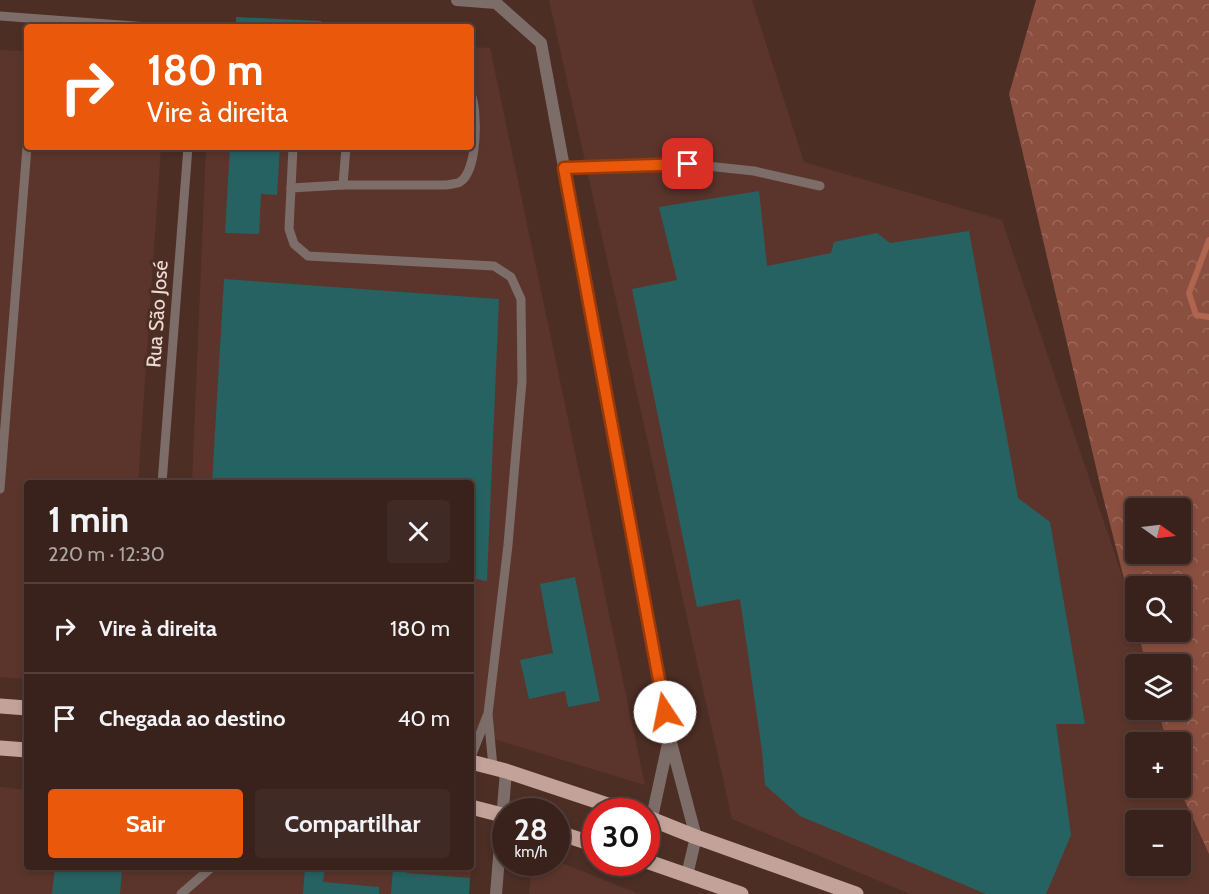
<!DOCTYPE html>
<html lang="pt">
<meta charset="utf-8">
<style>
:root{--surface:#39221c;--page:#402a25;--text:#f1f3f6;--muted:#aba4a3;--line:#533f3b;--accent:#ea580c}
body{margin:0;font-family:Cabin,sans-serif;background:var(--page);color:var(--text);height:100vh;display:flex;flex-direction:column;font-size:22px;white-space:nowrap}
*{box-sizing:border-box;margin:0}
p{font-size:20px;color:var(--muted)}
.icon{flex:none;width:33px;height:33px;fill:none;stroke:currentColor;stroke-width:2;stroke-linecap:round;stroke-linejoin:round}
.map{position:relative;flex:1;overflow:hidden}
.side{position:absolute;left:24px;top:480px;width:450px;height:390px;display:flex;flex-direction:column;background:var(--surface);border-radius:6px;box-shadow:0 3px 9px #0003,0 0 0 2px var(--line)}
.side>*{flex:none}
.banner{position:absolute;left:24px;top:24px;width:450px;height:126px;border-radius:6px;box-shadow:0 3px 9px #0003,0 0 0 2px var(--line);background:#ea580c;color:#fff;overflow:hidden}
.needle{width:39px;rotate:104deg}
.buttons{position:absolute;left:1125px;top:498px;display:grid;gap:12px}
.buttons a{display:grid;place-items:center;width:66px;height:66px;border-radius:6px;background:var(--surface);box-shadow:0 3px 9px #0003,0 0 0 2px var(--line);font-size:30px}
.speed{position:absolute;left:492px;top:798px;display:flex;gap:12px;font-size:30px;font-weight:700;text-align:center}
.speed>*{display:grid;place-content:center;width:78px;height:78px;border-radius:50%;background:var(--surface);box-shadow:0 3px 9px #0003,0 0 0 2px var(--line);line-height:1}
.speed small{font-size:15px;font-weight:400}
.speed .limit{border:9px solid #d22;background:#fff;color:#111}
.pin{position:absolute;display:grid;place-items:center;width:51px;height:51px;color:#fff;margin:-26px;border-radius:12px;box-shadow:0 3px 9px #0006}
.me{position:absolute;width:66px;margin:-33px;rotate:349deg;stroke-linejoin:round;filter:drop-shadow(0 0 4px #0008)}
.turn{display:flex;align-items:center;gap:21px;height:126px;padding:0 24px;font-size:27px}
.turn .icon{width:78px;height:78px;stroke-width:2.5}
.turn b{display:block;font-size:42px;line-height:51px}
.round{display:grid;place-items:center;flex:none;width:63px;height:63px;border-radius:6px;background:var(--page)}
.summary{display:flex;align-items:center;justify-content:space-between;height:102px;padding:0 24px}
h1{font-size:36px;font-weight:700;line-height:45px}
.button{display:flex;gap:12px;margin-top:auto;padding:12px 24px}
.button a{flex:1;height:69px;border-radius:6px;background:var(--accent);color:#fff;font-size:24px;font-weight:700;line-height:69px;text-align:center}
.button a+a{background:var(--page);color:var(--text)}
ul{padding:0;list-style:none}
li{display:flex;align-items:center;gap:18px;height:90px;padding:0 24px;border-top:2px solid var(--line)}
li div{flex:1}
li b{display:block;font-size:22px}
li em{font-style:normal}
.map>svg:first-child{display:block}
.built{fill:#5b352b;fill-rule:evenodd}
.forest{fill:url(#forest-crowns);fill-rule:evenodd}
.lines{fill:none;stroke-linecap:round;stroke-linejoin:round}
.stream{stroke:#af6550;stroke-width:6}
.building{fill:#276262}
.lane{stroke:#7d6d69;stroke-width:9}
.street{stroke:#7d6d69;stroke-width:12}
.primary{stroke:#c3a299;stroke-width:15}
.route-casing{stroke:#983908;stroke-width:15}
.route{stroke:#ea580c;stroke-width:10}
.labels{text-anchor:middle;stroke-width:6;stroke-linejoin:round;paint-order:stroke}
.street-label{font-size:20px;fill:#efdbd5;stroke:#4c2e25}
</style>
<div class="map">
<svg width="1209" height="894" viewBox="0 0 1209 894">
<defs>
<pattern id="forest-crowns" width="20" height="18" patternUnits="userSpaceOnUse" patternTransform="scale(1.5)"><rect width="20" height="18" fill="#8a4f3f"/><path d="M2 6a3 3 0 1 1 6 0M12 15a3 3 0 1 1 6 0" fill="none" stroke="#9b685a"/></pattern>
</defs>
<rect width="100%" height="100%" fill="#4c2e25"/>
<!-- built -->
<g class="built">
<path d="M549,0h203l52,162 198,58 133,394 1,18h5l12,32h-17v46h32l11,32h-43v46h44l29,42v64h-299l-178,-75zM1136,820h44v46h-44z"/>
<polygon points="471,47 490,48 645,785 471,732 471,483 192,483 206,147 471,147"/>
<polygon points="0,50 27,51 27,147 161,147 138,483 27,483 27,679 0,677"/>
<polygon points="0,787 27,790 27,867 471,867 471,840 473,840 469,894 0,894"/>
<polygon points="557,861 639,894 529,894 532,863"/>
</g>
<!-- forest -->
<path class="forest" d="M1036,0h173v854l-30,-66 1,-46h-13l-9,-32h22v-46h-34l-8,-32h42v-46h-44l-1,36 -34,-133 -92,-395zM1136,508h44v46h-44z"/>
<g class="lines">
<!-- stream -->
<polyline class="stream" points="1209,240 1189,293 1196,315 1209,317"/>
</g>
<!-- building -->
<g class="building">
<polygon points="236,17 321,21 321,27 236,27"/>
<polygon points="230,147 280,147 277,195 261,194 259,234 225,233"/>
<polygon points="759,191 767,266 831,253 834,242 877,233 890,243 969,231 1018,498 1050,522 1085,724 1056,724 1071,835 1046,894 986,894 800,816 765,785 762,751 740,599 697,607 632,289 677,280 659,207"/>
<polygon points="224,279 499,299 487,581 471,578 471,483 212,483"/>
<polygon points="575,577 600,701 568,707 565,691 529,699 520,660 553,653 540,584"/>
<polygon points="55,867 122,868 120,894 52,894"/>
<polygon points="305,867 325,867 323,882 379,887 379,894 303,894"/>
<polygon points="393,867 407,867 407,873 470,878 469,894 391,894"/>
</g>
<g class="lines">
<!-- lane -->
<g class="lane">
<polyline points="0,16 148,27"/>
<polyline points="293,147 289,229 294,244 308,256 494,266 511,277 521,299 522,381 508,545 488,714 493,767"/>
<polyline points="564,167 688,164 754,171 820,186"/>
<polyline points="343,185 346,147"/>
<path d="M291,188l52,-3h103c4,-1 11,-1 14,-3 18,-11 18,-71 11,-88"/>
<polyline points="162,483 188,147"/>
<polyline points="0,489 27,147"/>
<polyline points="471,757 487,716"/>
<polyline points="181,894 212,867"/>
</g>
<!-- street -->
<g class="street">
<polyline points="457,0 496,3 541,43 669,735 696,837 687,875"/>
<polyline points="646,845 669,739"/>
<polyline points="496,894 506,771"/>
</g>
<!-- primary -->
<g class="primary">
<polyline points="0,706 27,708"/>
<polyline points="0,748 27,750"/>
<polyline points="471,762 506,771 629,812"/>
<polyline points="471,807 506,816"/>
<polyline points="646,817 696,837 856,894"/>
<polyline points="556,832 596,845"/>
<polyline points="646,861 741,894"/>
</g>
</g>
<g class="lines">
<defs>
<polyline id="route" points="665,712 564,168 688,164"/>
</defs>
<!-- route casing -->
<use href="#route" class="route-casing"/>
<!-- route -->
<use href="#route" class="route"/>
</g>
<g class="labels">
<!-- street labels -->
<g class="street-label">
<text transform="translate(157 314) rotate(-86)" y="7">Rua São José</text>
</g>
</g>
</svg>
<div class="buttons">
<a><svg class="needle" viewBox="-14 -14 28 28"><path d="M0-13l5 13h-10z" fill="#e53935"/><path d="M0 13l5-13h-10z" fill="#aba4a3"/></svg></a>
<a><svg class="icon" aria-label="search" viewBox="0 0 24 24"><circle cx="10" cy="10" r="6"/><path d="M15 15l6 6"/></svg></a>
<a><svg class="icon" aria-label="layers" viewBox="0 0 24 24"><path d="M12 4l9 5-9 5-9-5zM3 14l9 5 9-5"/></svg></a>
<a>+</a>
<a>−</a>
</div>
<div class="speed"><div>28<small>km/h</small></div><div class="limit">30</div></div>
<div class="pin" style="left:688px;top:164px;background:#d93025"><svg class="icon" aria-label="arrive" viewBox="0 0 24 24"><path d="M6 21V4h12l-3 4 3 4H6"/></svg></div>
<svg class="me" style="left:665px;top:712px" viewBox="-20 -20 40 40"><circle r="19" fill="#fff"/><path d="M0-13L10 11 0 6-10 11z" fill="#ea580c"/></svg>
<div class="banner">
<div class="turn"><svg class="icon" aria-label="right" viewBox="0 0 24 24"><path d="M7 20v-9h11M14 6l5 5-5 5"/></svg><div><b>180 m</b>Vire à direita</div></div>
</div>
<section class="side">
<div class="summary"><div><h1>1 min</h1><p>220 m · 12:30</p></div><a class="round"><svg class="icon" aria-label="close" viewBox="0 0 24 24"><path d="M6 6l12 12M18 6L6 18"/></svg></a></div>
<ul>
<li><svg class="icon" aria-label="right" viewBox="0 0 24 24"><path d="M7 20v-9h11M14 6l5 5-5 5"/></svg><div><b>Vire à direita</b></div><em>180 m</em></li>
<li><svg class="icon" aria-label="arrive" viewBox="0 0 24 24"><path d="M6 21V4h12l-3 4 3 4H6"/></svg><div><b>Chegada ao destino</b></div><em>40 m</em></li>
</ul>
<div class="button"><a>Sair</a><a>Compartilhar</a></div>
</section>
</div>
